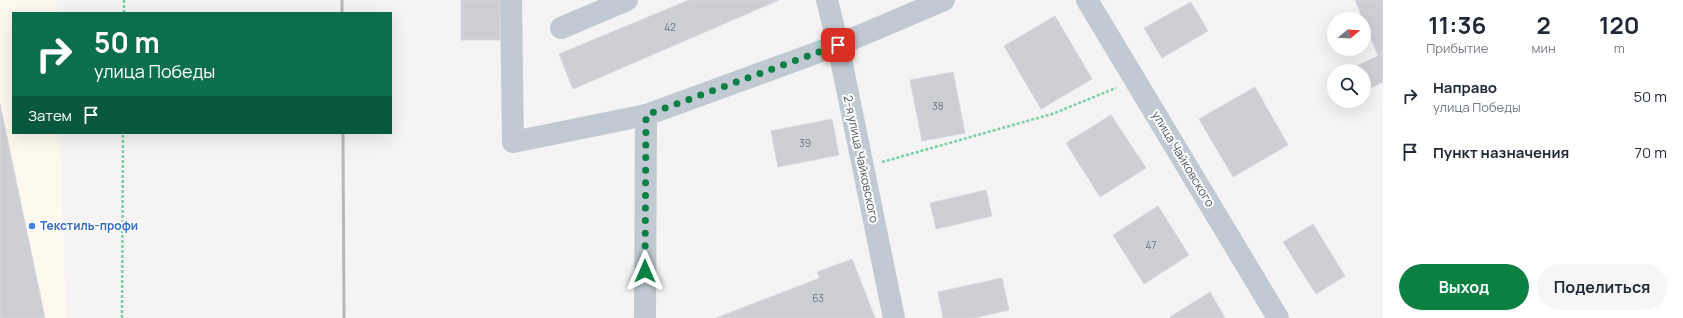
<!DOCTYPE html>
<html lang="ru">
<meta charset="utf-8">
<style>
:root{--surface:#fff;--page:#f6f6f7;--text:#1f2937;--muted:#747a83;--accent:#0b8043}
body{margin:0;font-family:Manrope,sans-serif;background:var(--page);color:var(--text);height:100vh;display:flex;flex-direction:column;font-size:15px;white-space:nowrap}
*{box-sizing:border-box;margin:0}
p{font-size:13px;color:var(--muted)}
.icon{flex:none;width:22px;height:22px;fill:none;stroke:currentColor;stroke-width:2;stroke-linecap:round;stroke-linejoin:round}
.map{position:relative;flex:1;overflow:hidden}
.drawer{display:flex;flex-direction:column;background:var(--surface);width:300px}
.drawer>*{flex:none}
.top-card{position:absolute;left:12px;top:12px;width:380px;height:122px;border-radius:0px;box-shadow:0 4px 16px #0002;background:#0b6e4f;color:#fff;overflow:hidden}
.needle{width:26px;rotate:72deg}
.buttons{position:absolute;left:1327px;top:12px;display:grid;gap:8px}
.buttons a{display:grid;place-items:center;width:44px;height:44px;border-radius:50%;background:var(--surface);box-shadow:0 4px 16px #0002;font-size:20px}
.pin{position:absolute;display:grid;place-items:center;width:34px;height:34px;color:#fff;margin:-17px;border-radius:8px;box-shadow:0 2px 6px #0006}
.me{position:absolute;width:44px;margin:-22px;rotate:0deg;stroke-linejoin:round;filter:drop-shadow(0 0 3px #0008)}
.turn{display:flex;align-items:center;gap:14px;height:84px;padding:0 16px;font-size:18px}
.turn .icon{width:52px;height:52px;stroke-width:2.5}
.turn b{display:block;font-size:28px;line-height:34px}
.then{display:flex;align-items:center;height:38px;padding:0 16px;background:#0003;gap:8px;font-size:15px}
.eta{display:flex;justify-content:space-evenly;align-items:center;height:68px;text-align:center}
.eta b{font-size:24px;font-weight:700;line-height:28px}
.button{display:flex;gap:8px;margin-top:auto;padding:8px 16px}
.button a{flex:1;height:46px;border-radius:24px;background:var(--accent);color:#fff;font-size:16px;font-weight:700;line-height:46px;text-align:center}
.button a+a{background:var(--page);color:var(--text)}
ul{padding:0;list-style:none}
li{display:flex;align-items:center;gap:12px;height:56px;padding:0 16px}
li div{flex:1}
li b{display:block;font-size:15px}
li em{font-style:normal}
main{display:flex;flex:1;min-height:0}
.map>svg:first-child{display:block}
.commercial{fill:#fdf9ef}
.building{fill:#cdcfd5;stroke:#d7d9de}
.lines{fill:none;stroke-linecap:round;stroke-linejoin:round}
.path{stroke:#7ad0a6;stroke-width:2.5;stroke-dasharray:3 2;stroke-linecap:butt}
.minor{stroke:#c1cad2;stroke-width:22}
.rail{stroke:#b5b8bd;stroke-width:3}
.route{stroke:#0b8043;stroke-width:7;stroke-dasharray:0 12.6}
.shop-dot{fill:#3f7fe0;stroke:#fff;stroke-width:1.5}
.labels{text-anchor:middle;stroke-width:4;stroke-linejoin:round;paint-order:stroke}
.number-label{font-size:10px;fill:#6b747e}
.street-label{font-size:12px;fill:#4a5661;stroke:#fff}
.shop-label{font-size:12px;font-weight:bold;fill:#366cbe;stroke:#fff;text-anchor:start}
</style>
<main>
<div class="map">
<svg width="1383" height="318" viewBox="0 0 1383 318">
<rect width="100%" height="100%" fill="#f5f3f3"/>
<!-- commercial -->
<polygon class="commercial" points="0,0 56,0 57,13 13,13 13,133 60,133 66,318 0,318"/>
<!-- building -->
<g class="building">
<rect x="461" y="0" width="39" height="40"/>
<polygon points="689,0 779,0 573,89 559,54"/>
<polygon points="1355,0 1383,0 1383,82 1364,91 1364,71 1356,71 1354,67 1378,56"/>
<polygon points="1191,2 1208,31 1162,58 1144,28"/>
<polygon points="1055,16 1092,79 1041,109 1004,46"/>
<polygon points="953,72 965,133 922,141 910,80"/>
<polygon points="1255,87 1288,145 1233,177 1199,119"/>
<polygon points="0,104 45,318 0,318"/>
<polygon points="1111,115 1146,168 1100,197 1066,143"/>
<polygon points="832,119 839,155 778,167 771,131"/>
<polygon points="986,190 992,216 936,229 930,203"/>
<polygon points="1158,206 1189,255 1144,284 1113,235"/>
<polygon points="1313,224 1345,276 1316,294 1283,242"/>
<polygon points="852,259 875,318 716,318 820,278 817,272"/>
<polygon points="1002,278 1009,310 974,318 943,318 938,292"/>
<polygon points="1210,292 1225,318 1171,318 1170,317"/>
</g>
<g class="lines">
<!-- path -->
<g class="path">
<polyline points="124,13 124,0"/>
<polyline points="882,162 1052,114 1116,88"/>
<polyline points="122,318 123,133"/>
</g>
<!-- minor -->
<g class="minor">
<polyline points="511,0 513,142 646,115 838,45 944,0"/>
<polyline points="827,0 838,45 894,318"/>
<polyline points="1087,0 1278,318"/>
<polyline points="561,28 627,0"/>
<polyline points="645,318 646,115"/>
</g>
<!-- rail -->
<g class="rail">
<polyline points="342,0 342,13"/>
<polyline points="343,133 344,318"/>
</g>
</g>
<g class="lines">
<!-- route -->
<polyline class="route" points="645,271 646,115 838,45"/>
</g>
<!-- markers -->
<circle class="shop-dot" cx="32" cy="226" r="4"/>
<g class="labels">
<!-- number labels -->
<g class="number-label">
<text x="670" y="31">42</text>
<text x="938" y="110">38</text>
<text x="805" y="147">39</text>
<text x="1151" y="249">47</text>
<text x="818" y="302">63</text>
</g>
<!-- street labels -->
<g class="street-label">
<text transform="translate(861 159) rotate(78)" y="4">2-я улица Чайковского</text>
<text transform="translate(1183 159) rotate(59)" y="4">улица Чайковского</text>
</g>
<!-- shop labels -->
<g class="shop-label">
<text x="40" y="230">Текстиль-профи</text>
</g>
</g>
</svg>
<div class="buttons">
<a><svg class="needle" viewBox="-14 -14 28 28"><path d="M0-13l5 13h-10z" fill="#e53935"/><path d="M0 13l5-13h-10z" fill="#747a83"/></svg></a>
<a><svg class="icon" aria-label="search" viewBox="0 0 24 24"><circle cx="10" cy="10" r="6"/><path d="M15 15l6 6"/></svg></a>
</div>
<div class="pin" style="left:838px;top:45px;background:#d93025"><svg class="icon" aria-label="arrive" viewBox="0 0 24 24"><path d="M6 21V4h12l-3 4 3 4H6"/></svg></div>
<svg class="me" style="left:645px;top:271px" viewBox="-20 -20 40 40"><path d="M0-17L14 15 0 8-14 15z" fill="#0b8043" stroke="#fff" stroke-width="4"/></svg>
<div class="top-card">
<div class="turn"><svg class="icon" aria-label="right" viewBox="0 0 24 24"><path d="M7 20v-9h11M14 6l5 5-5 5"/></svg><div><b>50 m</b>улица Победы</div></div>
<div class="then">Затем<svg class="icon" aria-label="arrive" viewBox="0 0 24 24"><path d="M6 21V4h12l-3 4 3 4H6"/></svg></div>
</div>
</div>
<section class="drawer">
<div class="eta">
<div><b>11:36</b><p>Прибытие</p></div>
<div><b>2</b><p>мин</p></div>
<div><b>120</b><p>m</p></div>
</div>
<ul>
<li><svg class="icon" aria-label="right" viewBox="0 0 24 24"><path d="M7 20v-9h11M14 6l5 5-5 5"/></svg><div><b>Направо</b><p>улица Победы</p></div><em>50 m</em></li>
<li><svg class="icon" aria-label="arrive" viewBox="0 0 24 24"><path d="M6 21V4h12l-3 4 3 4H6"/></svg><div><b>Пункт назначения</b></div><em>70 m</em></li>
</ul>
<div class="button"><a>Выход</a><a>Поделиться</a></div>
</section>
</main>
